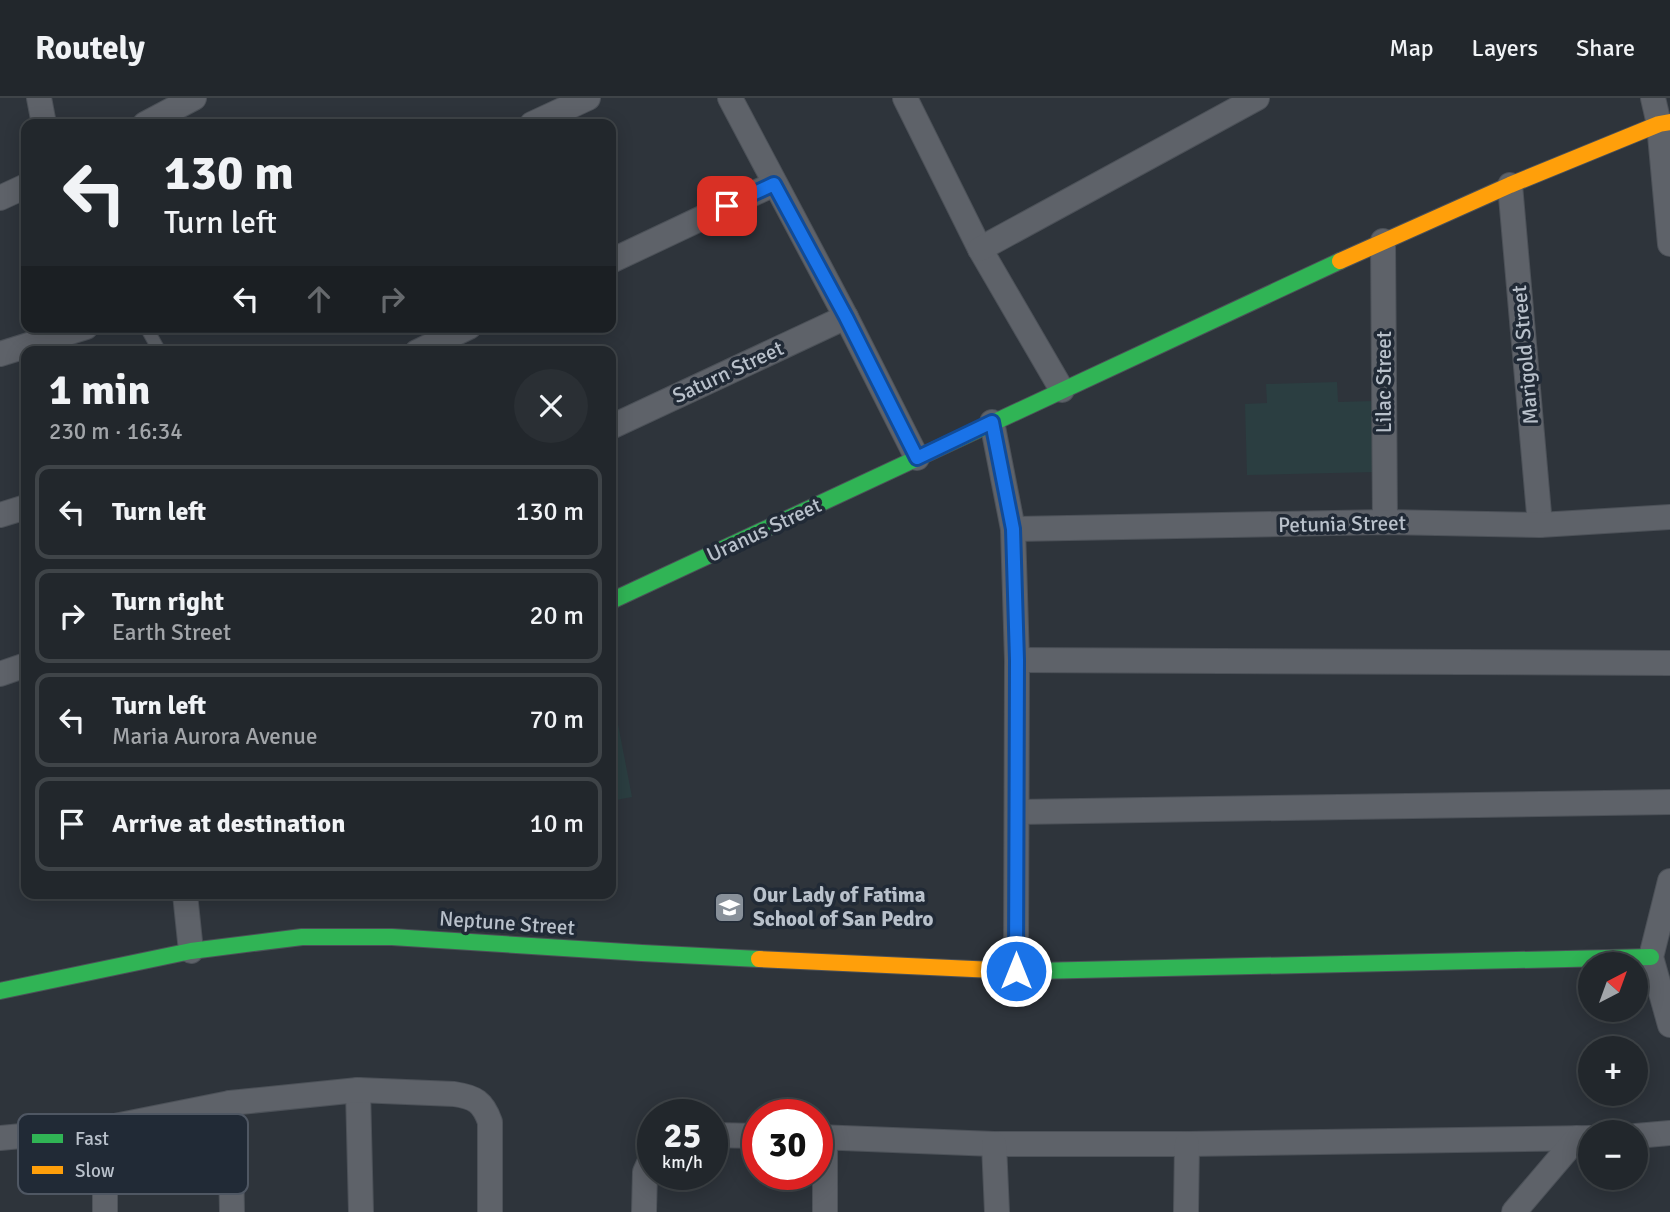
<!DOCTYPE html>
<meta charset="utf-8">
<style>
:root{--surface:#22272c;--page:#2a2f34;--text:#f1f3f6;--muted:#a2a5a9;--line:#3f4448}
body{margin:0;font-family:Signika,sans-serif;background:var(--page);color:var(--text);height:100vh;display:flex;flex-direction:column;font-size:26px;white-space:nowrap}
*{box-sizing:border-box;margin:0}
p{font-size:23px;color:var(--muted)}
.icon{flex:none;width:38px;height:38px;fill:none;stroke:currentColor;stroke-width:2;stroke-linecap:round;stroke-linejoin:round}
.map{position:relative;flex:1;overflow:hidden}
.drawer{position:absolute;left:21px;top:248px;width:595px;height:553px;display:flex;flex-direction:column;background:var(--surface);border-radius:14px;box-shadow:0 4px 18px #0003,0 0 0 2px var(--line)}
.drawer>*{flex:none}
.top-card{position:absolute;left:21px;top:21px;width:595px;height:214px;border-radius:14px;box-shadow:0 4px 18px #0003,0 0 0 2px var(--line);background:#22272c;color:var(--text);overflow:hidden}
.needle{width:46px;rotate:41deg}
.fabs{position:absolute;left:1578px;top:854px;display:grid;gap:14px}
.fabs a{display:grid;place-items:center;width:70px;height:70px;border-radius:50%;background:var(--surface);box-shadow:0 4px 18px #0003,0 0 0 2px var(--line);font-size:35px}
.speed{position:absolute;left:637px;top:1001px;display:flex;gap:14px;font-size:35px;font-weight:700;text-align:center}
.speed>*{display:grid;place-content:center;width:91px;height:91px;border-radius:50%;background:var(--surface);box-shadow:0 4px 18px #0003,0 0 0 2px var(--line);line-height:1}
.speed small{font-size:18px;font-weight:400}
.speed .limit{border:10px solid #d22;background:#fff;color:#111}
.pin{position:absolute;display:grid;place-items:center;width:60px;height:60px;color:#fff;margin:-30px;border-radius:14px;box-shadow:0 4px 10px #0006}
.me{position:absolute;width:77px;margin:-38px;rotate:0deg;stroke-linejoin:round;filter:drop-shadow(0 0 5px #0008)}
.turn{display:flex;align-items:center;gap:24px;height:147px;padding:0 28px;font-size:32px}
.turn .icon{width:91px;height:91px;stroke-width:2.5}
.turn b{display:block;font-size:49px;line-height:60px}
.lanes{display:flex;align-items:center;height:66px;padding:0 28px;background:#0003;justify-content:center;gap:35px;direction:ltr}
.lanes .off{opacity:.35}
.round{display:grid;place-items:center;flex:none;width:74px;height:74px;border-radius:37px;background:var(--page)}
.summary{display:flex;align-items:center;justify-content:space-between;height:119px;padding:0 28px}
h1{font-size:42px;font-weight:700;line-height:52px}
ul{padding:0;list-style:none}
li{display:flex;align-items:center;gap:21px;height:94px;margin:0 14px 10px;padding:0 14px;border:4px solid var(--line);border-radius:14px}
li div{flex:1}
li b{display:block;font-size:26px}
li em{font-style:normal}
header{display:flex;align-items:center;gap:42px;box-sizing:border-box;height:98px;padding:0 35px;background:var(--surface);border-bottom:2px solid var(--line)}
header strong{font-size:33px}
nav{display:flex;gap:38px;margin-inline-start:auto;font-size:24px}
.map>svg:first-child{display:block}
.green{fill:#2b3e41}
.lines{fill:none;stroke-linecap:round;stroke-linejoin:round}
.lane-casing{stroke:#4c5158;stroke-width:14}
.street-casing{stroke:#4c5158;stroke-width:26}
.fast-casing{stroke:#4c5158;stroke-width:18}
.slow-casing{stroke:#4c5158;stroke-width:18}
.lane{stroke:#5e6269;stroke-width:12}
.street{stroke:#5e6269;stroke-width:24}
.fast{stroke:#30b455;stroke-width:16}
.slow{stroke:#ff9f0a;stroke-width:16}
.route-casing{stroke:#114b97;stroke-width:18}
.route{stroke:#1a73e8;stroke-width:12}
.labels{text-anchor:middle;stroke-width:7;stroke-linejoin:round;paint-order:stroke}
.street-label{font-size:21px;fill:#b9c1cb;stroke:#212a36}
.poi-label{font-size:21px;font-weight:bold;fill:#b9c1cb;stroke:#212a36;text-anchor:start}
.key{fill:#212a36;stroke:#4f5763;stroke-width:2}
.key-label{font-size:19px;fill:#b9c1cb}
</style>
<header>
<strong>Routely</strong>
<nav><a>Map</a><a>Layers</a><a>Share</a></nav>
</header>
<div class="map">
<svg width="1670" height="1114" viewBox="0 0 1670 1114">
<rect width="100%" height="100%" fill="#2e343b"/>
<!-- green -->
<g class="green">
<polygon points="1337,284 1338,304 1373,303 1375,374 1247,377 1245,306 1267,305 1266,286"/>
<polygon points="617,621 632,699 611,703 611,623"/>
</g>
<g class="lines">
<defs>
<polyline id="lane" points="146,229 160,254"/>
<g id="street">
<polyline points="39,0 44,26"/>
<polyline points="730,0 846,219 917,360"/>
<polyline points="905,0 980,151 1062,292"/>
<polyline points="1653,0 1659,26 1670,146"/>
<polyline points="145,26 194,0"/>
<polyline points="532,26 588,0"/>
<polyline points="1510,87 1540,427"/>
<polyline points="0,100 26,88"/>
<polyline points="1383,143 1385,424"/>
<polyline points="980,151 1257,0"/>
<polyline points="611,163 774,86"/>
<polyline points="417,254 469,229"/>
<polyline points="0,256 86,229"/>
<polyline points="992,324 1013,431 1017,562 1016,873"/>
<polyline points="611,329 846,219"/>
<polyline points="0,417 26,409"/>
<polyline points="1013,431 1385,424 1540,427 1670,419"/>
<polyline points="1017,562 1670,565"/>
<polyline points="0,576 26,567"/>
<polyline points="1017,714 1670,704"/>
<polyline points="1670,783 1651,859 1670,927"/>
<polyline points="185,796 191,853"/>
<polyline points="358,992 361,1114"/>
<polyline points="230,1005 232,1114"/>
<polyline points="712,1037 758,1038"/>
<polyline points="1636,1038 1670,1035"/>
<polyline points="817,1039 994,1046 1187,1046 1591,1040"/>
<polyline points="825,1039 825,1114"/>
<path d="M0,1040l105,-10 125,-25 128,-13 96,4c21,3 29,8 36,28v90"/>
<polyline points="994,1046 997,1114"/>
<polyline points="105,1114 105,1030"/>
<polyline points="644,1114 645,1074 653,1056"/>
<polyline points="1186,1114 1187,1046"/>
<polyline points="1514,1114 1577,1040"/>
</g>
<g id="fast">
<polyline points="611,503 1340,163"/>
<polyline points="1035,873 1651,859"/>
<polyline points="0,893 191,853 302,839 392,839 642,855 759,861"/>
</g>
<g id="slow">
<polyline points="1340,163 1510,87 1659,26 1670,24"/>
<polyline points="759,861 1016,873 1035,873"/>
</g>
</defs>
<!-- lane casing -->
<use href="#lane" class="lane-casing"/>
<!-- street casing -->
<use href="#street" class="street-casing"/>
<!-- fast casing -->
<use href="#fast" class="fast-casing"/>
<!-- slow casing -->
<use href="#slow" class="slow-casing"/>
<!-- lane -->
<use href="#lane" class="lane"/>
<!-- street -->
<use href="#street" class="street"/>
<!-- fast -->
<use href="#fast" class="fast"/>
<!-- slow -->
<use href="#slow" class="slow"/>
</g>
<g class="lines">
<defs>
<polyline id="route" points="727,108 774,86 846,219 917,360 992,324 1013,431 1017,562 1016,873"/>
</defs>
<!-- route casing -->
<use href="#route" class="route-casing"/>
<!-- route -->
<use href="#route" class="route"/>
</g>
<!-- icons -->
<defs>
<symbol id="school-square" viewBox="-11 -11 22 22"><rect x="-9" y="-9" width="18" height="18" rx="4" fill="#889099" stroke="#212a36"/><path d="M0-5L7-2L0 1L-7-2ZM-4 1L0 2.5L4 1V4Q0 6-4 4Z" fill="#fff"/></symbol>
</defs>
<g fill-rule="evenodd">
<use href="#school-square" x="712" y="792" width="35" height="35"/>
</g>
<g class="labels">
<!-- street labels -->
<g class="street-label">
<text transform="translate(1525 257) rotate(-95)" y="7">Marigold Street</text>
<text transform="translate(728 274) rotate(-25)" y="7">Saturn Street</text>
<text transform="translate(1384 284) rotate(-90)" y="7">Lilac Street</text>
<text transform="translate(1342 426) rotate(-1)" y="7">Petunia Street</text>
<text transform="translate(764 432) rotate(-25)" y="7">Uranus Street</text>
<text transform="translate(507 825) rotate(4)" y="7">Neptune Street</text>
</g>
<!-- poi labels -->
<g class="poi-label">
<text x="753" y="804">Our Lady of Fatima<tspan x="753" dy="24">School of San Pedro</tspan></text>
</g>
</g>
<!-- legend -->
<rect x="18" y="1016" width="230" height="80" rx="10" class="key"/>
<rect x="32" y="1036" width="31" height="9" fill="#30b455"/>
<rect x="32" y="1068" width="31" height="8" fill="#ff9f0a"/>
<g class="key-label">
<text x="75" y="1047">Fast</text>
<text x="75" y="1079">Slow</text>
</g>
</svg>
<div class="fabs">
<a><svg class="needle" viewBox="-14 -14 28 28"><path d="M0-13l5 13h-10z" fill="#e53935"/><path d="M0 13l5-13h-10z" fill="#a2a5a9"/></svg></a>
<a>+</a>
<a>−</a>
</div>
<div class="speed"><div>25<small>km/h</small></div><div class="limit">30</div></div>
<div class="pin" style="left:727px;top:108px;background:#d93025"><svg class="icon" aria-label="arrive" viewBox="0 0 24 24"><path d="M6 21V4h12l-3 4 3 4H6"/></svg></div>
<svg class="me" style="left:1016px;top:873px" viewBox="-20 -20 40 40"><circle r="17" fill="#1a73e8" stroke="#fff" stroke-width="3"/><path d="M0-11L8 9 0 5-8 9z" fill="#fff"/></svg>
<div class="top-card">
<div class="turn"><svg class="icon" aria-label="left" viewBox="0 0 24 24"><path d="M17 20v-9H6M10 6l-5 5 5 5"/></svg><div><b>130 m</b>Turn left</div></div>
<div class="lanes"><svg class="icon" aria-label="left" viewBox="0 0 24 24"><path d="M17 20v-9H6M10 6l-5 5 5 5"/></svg><svg class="icon off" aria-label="ahead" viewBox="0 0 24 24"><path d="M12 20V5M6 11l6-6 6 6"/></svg><svg class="icon off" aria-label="right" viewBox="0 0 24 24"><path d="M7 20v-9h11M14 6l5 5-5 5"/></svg></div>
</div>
<section class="drawer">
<div class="summary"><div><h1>1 min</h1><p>230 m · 16:34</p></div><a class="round"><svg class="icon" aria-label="close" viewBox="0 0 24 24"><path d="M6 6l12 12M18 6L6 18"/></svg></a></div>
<ul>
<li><svg class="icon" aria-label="left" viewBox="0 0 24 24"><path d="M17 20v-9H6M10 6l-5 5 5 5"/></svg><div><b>Turn left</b></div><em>130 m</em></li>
<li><svg class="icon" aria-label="right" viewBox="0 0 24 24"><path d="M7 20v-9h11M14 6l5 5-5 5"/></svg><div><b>Turn right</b><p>Earth Street</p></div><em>20 m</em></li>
<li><svg class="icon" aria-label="left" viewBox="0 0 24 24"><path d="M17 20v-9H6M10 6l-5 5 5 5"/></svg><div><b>Turn left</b><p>Maria Aurora Avenue</p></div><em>70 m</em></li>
<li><svg class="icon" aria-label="arrive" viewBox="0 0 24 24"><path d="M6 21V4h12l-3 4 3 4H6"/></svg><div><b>Arrive at destination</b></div><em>10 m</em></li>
</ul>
</section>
</div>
